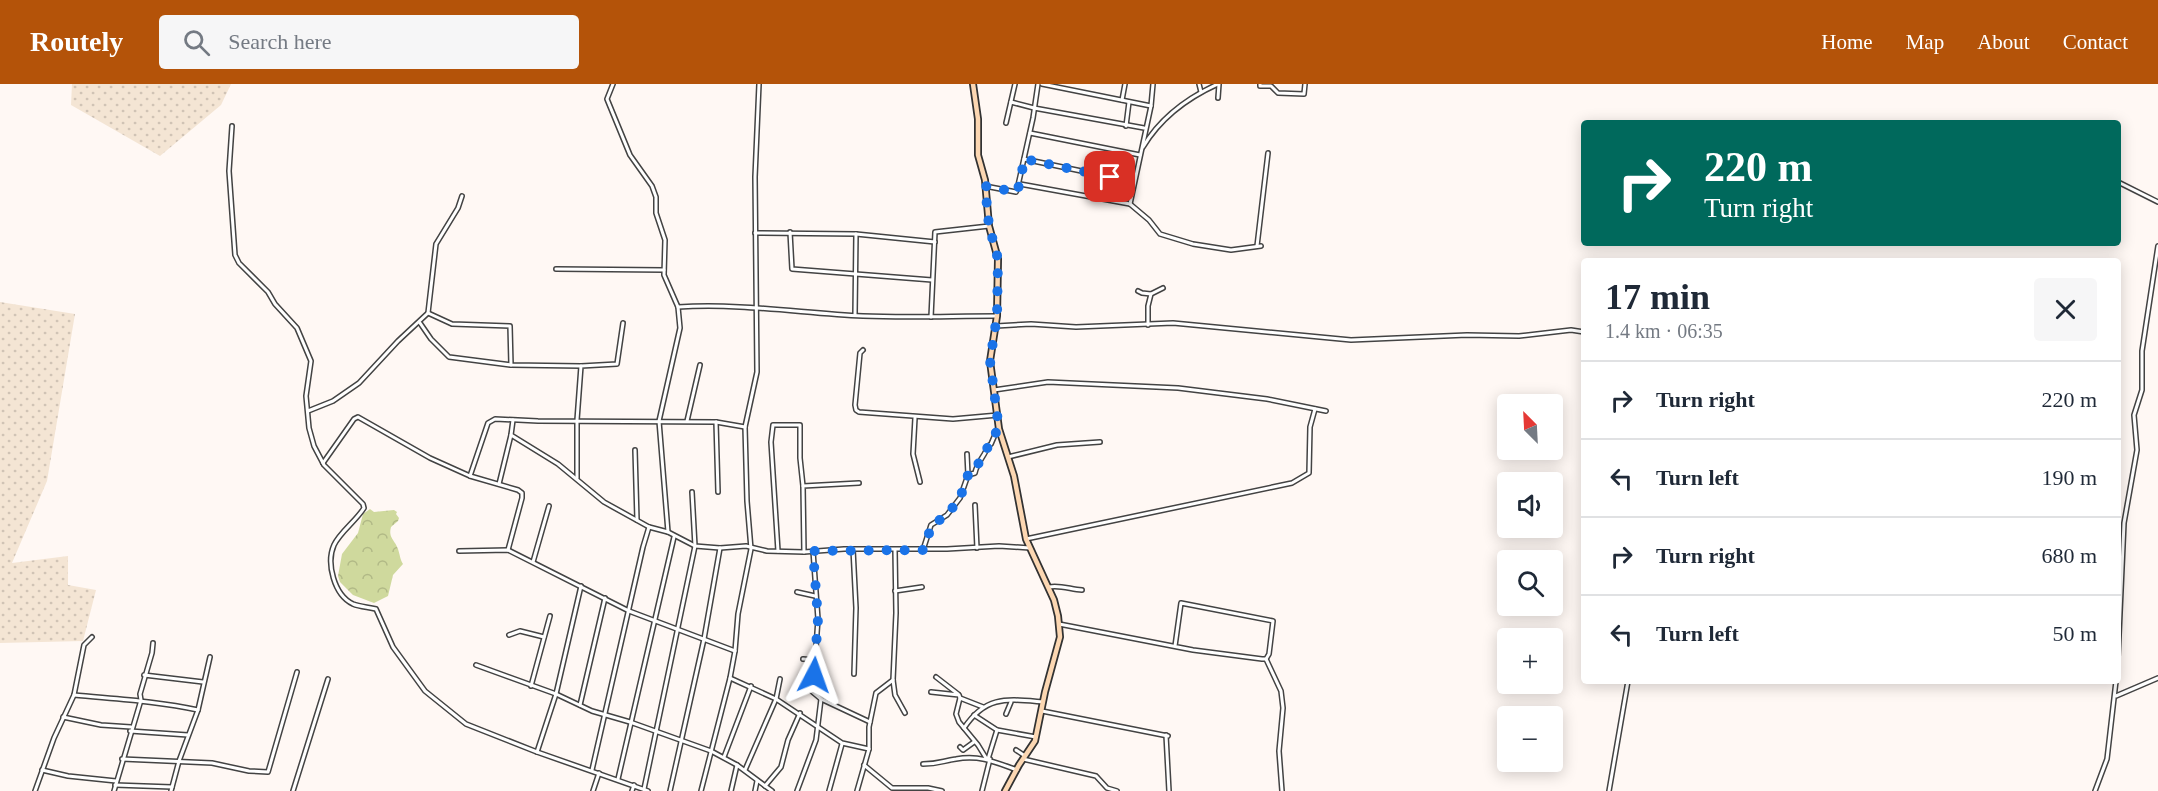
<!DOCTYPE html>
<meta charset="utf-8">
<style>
:root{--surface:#fff;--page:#f6f6f7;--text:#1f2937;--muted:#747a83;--line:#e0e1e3;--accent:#b45309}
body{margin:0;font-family:Georgia,serif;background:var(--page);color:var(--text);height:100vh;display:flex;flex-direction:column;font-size:22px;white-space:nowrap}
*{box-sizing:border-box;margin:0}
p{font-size:20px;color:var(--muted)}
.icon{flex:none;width:33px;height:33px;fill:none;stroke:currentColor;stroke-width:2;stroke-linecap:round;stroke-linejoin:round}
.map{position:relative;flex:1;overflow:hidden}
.drawer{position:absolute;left:1581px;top:174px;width:540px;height:426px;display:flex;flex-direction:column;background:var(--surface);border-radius:6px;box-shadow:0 3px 15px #0003}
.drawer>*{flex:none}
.top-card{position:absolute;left:1581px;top:36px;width:540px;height:126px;border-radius:6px;box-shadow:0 3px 15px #0003;background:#00695c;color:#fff;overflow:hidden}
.needle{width:39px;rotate:336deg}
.controls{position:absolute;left:1497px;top:310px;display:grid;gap:12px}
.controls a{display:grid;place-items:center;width:66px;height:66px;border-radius:6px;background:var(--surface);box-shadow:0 3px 15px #0003;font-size:30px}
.pin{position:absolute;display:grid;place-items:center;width:51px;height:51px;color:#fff;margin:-26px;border-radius:12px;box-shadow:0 3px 9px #0006}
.me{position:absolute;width:66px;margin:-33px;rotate:4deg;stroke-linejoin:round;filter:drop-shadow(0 0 4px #0008)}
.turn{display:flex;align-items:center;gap:21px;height:126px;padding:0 24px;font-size:27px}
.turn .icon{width:78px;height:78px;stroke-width:2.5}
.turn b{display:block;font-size:42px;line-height:51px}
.round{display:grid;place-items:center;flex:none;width:63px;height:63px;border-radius:6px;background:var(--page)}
.head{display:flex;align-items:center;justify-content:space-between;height:102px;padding:0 24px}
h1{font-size:36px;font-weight:800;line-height:45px}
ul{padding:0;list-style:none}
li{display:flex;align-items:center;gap:18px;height:78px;padding:0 24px;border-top:2px solid var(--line)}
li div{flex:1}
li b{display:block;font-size:22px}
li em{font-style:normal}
header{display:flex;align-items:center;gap:36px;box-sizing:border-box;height:84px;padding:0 30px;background:var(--accent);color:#fff}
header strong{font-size:28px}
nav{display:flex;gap:33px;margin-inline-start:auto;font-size:21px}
.search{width:420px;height:54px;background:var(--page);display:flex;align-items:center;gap:15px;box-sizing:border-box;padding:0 21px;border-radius:6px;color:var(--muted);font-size:22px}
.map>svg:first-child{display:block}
.farmland{fill:url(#farmland-dots)}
.forest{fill:url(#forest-crowns)}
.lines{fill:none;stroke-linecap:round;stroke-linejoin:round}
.street-casing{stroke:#434343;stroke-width:6}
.secondary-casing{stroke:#323232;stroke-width:8}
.street{stroke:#fff;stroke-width:3}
.secondary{stroke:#fcd7b2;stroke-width:4.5}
.route{stroke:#1a73e8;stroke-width:10;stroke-dasharray:0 18}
</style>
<header>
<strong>Routely</strong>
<div class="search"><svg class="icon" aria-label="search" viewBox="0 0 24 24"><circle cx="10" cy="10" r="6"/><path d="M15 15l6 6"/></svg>Search here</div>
<nav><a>Home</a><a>Map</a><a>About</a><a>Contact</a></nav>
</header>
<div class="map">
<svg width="2158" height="707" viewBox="0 0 2158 707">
<defs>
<pattern id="farmland-dots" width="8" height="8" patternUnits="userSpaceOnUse" patternTransform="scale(1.5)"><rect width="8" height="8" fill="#f4e5d4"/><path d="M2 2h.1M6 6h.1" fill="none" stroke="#d0c3b5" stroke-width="1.8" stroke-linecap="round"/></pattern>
<pattern id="forest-crowns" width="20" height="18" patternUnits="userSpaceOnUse" patternTransform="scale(1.5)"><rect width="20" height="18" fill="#cfd99d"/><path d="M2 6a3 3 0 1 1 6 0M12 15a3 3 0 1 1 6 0" fill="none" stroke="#b1b986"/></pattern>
</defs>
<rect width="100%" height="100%" fill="#fff8f4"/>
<!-- farmland -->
<g class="farmland">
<polygon points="72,0 231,0 221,21 160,72 71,21"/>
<polygon points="0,218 75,230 47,397 12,479 68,472 68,501 96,506 83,557 0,559"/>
</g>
<!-- forest -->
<path class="forest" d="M370,425l4,3 20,-2 3,2 -1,2 3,4 -1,3 -7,6c-3,11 4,13 7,22 2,6 2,10 5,15l-10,11 -5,21 -14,7 -21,-8 -13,-13 -2,-6 4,-22 16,-21 5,-19z"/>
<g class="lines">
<defs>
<g id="street">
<path d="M613,0l-6,15 23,56 22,31 4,11v16l9,27 -1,35 14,32c62,-4 123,6 185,9 44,2 89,0 134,0"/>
<polyline points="1042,0 1151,22"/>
<polyline points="1199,0 1201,8"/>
<polyline points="1260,0 1260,2 1271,2 1278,9 1304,10 1305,0"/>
<polyline points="1218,14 1219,0"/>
<polyline points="1122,16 1125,0"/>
<polyline points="1011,18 1034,24 1144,44"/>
<polyline points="1006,39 1015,0"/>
<path d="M232,42l-3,45 6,84 4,8 29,29 7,12 22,24 14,33 -5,35 3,32 5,18 10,19 39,39 1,4c-8,13 -24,24 -30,37 -8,18 0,50 19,59 7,3 16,3 23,5l17,38 32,44 41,33 71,28 111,39"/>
<polyline points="1126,42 1129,18"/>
<polyline points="1030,49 1140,71"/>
<path d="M1143,63c18,-30 44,-49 75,-63"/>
<polyline points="1024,75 1134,98"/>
<polyline points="2118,98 2158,118"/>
<polyline points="1020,100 1130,120 1151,22 1153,0"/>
<polyline points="985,102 1016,108 1017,106 1033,34 1038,0"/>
<polyline points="1130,120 1149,136 1160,150 1193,160 1231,166 1261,162"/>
<polyline points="790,148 792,185 932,196"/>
<polyline points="755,149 856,150 935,158"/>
<polyline points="1257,162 1268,69"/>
<polyline points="556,185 664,186"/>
<polyline points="1138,207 1142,209 1151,210"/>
<polyline points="428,229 452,240 510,242 511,281"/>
<polyline points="855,231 856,150"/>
<polyline points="931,233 935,148 989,142"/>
<polyline points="420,239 431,255 449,273 511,281 581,282"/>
<polyline points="1148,241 1148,222 1151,210 1163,204"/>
<polyline points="996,242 1031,240 1076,243 1173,239 1351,256 1467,251 1519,252 1571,246 1584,248"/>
<polyline points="863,266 860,269 855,321 856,326 859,328 953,335 998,331"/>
<polyline points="994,306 1048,298 1178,304 1267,315 1326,327"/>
<polyline points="308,327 333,317 359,299 398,257 428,229 436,160 458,124 462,112"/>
<polyline points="915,334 913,370 920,398"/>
<polyline points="513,336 511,351 558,380 604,418 649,443 668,448 695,462 720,464 746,462 767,467 804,468 844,465 947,465 999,462 1030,464"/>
<polyline points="687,337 700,281"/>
<polyline points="716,338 718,408"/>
<polyline points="635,366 637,436"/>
<polyline points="967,370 968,391"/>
<polyline points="1008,373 1057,361 1100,358"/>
<polyline points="323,379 354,335 358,333 430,374 470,392 518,406 522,409 522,414 508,466"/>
<polyline points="470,392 488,339 495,335 538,337 716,338 745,343"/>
<polyline points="577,394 577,336 581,282 617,280 623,239"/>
<polyline points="499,400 511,351"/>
<polyline points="975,421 977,464"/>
<polyline points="668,448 659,337 680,244 678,223"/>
<polyline points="1026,455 1292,399 1309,389 1310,343 1315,325"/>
<polyline points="853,465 856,524 854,590"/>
<polyline points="895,466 896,529 893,596 895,611 905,629"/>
<path d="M923,466l8,-25 16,-10 13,-17 8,-23 7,-2c2,-11 10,-17 13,-27l3,-2 6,-14 2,-1"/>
<polyline points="459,467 508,466 629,527 735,567"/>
<polyline points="778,467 771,358 773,341 800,341 800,374 803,402"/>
<polyline points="813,467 818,535 814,591"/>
<polyline points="804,468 803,402 859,399"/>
<polyline points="533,478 549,422"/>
<path d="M1049,503c11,-2 21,2 33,3"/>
<polyline points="895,507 922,503"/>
<polyline points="797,508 815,512"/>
<polyline points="1059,540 1193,566 1262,575 1266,575 1269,570 1273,537 1181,519 1175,562"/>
<polyline points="509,551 520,547 544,553"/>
<polyline points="2118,573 2124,439 2137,366 2134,331 2142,306 2142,267 2158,162"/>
<polyline points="803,575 815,576"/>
<polyline points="1266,575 1281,607 1283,624 1279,667 1282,707"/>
<polyline points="476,581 556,610 592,627 630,638 711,667 737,681 772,707"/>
<polyline points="144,591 203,598"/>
<polyline points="936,593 958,610"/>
<polyline points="730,594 776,615 842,659 869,665"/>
<polyline points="531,602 550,532"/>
<polyline points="809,605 821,615 870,638"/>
<polyline points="931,608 959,611 960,614 983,623"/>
<path d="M74,611c41,4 83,6 124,15"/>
<polyline points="2116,612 2158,594"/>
<polyline points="960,614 956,630 959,638 978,661 986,674"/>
<polyline points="580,621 605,514"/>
<polyline points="1042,627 1168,652"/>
<polyline points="1006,630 1011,618"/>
<polyline points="974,631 997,646 1036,653"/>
<polyline points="63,633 101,641 131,643"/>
<path d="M964,644c22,-33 43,-29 79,-26"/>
<polyline points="130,647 188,651"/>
<polyline points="1166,651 1169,707"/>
<polyline points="960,663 963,666 974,658"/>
<polyline points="1016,666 1025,672"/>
<polyline points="537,668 556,610 581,502"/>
<polyline points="724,673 751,602"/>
<polyline points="122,675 212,679 249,687 268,688 297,588"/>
<polyline points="988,675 997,646"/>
<polyline points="1023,675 1096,692 1107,704 1117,707"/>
<path d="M923,680c16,0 19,-3 33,-5 24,-4 39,3 61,11"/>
<polyline points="864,681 892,704 928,704 942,707"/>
<polyline points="42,686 68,692 116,697"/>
<polyline points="592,686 643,463 649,443"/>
<polyline points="745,686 776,615 780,595"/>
<polyline points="618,695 674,453"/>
<polyline points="115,701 172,703"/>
<polyline points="765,702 781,683 788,656 800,629"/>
<polyline points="644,705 695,462 692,408"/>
<polyline points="35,707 54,654 74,611 84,561 92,553"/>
<polyline points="114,707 141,616 140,610 152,569 153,559"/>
<polyline points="171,707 179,677 198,626 210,573"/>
<polyline points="293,707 328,595"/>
<polyline points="593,707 599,689"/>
<polyline points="632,707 634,701"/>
<polyline points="670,707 704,555 720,464"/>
<polyline points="701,707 730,594 735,567 738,530 751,465 747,417 745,343 757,288 755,93 759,0"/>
<polyline points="731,707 737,681"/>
<polyline points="755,707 757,697"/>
<polyline points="797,707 816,656 821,615"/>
<polyline points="829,707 842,660"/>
<polyline points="857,707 869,665 869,643 876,609 893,596"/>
<polyline points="982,707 990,675"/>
<polyline points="1609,707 1628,597"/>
<polyline points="2095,707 2107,675 2116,597"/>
</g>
<polyline id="secondary" points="973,0 978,35 978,71 985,96 989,142 998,175 997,232 990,277 999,345 1014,392 1026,455 1054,516 1058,532 1060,553 1045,608 1035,657 1019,681 1005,707"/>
</defs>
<!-- street casing -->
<use href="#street" class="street-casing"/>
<!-- secondary casing -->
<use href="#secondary" class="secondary-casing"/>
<!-- street -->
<use href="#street" class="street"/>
<!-- secondary -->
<use href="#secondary" class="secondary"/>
</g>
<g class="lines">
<!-- route -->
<path class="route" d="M814,591l4,-56 -5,-68 110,-1 9,-25 15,-10 13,-17 8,-23 7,-2c2,-11 10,-17 13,-27l3,-2 6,-14 2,-1 -9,-68 7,-45 1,-57 -9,-33 -4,-40 31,6 4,-8 4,-25 86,18"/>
</g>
</svg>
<div class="controls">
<a><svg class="needle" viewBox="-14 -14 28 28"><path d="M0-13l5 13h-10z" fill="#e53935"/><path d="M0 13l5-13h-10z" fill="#747a83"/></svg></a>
<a><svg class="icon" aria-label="sound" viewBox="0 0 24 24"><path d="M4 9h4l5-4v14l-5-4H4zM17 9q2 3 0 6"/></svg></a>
<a><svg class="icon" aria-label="search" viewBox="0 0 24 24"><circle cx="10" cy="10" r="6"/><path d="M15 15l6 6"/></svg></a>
<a>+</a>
<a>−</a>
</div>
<div class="pin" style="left:1110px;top:93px;background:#d93025"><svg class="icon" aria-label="arrive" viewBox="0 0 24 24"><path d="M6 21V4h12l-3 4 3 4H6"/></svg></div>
<svg class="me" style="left:814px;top:591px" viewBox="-20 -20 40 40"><path d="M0-17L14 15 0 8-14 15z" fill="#1a73e8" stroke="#fff" stroke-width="4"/></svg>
<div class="top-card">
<div class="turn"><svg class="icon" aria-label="right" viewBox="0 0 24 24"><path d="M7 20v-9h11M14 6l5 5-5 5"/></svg><div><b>220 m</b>Turn right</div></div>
</div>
<section class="drawer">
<div class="head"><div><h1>17 min</h1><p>1.4 km · 06:35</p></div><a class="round"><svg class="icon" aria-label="close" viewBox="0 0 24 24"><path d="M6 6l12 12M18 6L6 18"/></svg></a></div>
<ul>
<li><svg class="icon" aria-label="right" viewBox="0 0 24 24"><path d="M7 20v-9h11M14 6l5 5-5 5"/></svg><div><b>Turn right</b></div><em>220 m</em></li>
<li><svg class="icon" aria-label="left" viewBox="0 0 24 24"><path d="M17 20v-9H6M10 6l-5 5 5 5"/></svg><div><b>Turn left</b></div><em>190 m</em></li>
<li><svg class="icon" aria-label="right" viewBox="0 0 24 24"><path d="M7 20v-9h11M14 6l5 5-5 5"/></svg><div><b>Turn right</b></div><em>680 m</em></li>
<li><svg class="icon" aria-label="left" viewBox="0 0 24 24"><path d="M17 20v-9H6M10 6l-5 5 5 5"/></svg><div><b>Turn left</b></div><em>50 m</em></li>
</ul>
</section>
</div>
